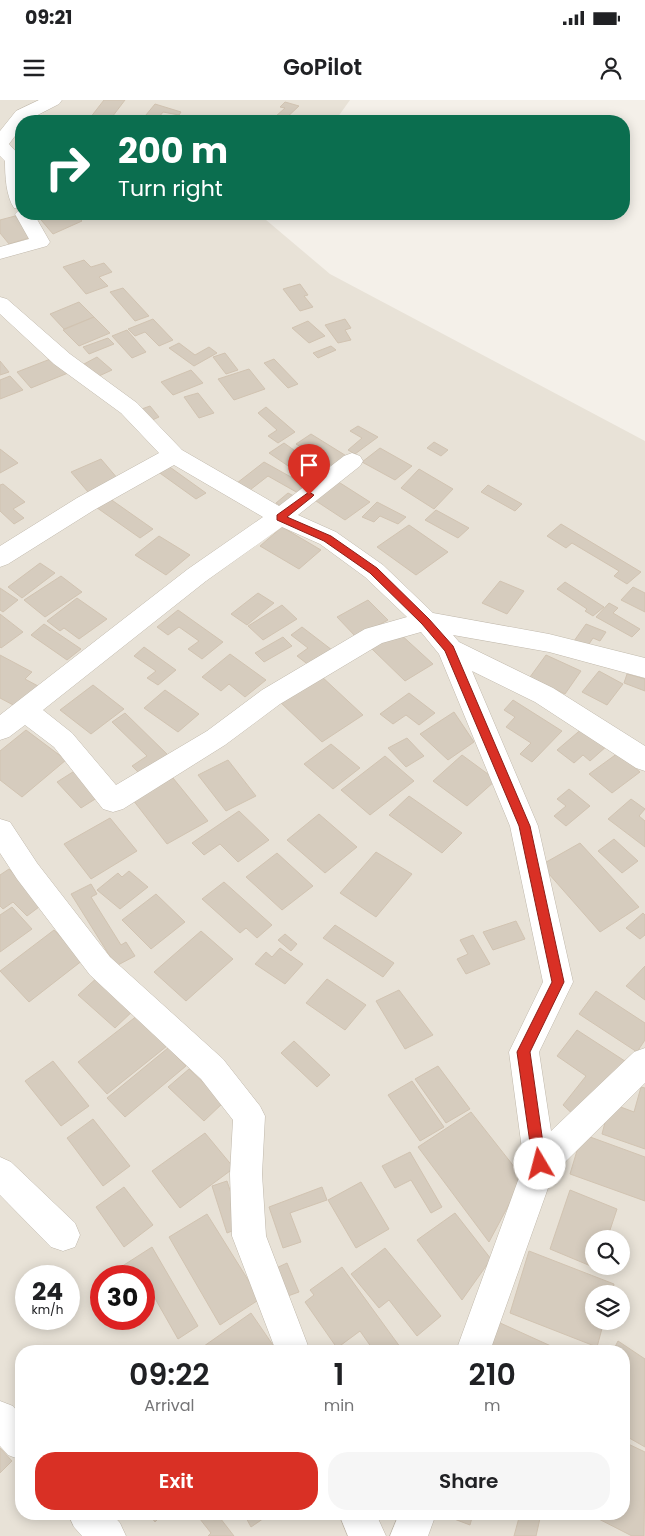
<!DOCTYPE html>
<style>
:root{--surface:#fff;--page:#f6f6f6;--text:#202124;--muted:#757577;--accent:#d93025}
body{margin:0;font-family:Poppins,sans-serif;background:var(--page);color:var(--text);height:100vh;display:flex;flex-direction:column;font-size:19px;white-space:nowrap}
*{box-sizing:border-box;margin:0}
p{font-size:16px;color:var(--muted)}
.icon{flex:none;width:28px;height:28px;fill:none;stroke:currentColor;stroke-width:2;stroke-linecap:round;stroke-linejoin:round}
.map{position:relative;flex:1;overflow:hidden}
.side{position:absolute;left:15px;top:1245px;width:615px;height:175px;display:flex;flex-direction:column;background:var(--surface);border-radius:20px;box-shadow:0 2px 12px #0003}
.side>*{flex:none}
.banner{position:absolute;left:15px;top:15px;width:615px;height:105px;border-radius:20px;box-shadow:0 2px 12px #0003;background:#0b6e4f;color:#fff;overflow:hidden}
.buttons{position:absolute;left:585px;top:1130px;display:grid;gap:10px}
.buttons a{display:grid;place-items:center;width:45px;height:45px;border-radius:50%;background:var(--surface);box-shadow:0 2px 12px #0003;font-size:25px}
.speed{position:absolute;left:15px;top:1165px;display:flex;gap:10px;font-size:25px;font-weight:700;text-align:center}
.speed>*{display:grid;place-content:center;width:65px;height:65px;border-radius:50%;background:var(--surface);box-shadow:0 2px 12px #0003;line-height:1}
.speed small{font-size:12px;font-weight:400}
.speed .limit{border:8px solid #d22;background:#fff;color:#111}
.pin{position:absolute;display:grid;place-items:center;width:42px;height:42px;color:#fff;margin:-51px -21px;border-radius:50% 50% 50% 0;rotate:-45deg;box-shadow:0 0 5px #0007}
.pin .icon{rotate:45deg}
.me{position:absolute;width:55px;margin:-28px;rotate:352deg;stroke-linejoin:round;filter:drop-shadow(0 0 4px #0008)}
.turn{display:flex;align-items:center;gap:18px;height:105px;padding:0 20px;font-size:22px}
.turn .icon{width:65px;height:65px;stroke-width:2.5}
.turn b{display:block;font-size:35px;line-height:42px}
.eta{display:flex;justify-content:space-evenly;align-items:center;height:85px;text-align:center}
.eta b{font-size:30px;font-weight:600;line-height:35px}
.primary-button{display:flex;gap:10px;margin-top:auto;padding:10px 20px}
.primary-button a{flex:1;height:58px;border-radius:20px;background:var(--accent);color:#fff;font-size:20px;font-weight:600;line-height:58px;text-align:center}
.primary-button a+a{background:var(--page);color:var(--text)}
.status{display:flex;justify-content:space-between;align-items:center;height:35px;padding:0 25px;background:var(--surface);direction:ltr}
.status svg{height:14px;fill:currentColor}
header{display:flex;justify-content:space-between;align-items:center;height:65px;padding:0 20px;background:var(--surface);font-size:22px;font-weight:600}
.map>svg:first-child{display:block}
.residential{fill:#e8e2d7;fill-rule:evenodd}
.building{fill:#d6ccbe;stroke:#d1c3b1}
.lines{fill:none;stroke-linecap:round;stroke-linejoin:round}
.minor-casing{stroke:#c0b8ab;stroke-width:1}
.minor{fill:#fff;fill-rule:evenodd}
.route{fill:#d93025;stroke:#8d1f18}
</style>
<div class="status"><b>09:21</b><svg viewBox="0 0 49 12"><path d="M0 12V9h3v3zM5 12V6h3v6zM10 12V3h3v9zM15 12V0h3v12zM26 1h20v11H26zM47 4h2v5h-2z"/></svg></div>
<header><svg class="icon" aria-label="menu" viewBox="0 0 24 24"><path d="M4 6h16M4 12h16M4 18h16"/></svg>GoPilot<svg class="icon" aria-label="person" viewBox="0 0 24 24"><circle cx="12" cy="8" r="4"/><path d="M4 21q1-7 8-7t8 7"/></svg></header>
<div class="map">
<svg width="645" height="1436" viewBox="0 0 645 1436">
<rect width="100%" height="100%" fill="#f4f0e9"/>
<!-- residential -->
<path class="residential" d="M0,0h350l-15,21h-314v93h238l71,60 315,167v1095h-645zM594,1139h27v27h-27zM26,1176h43v43h-43zM101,1176h43v43h-43zM594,1194h27v27h-27zM21,1251h603v163h-603z"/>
<!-- building -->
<g class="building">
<polygon points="104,0 125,0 109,21 90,18"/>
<polygon points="285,2 299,6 284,20 275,17 285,8 280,7"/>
<polygon points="155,4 181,12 179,15 163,12 156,21 141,21"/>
<polygon points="36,114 75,114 82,121 53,134"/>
<polygon points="15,116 32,137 9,144 0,133 0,120"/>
<polygon points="84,160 91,167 104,163 112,172 99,177 108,186 86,194 63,167"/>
<polygon points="300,184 308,195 304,196 313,207 300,211 283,189"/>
<polygon points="123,188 149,216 135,221 110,192"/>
<polygon points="79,202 94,217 64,229 50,214"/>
<polygon points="94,217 110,233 79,246 63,230"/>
<polygon points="153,219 173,240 159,246 145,232 135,236 128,229"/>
<polygon points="345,219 351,228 345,230 351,240 338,243 325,225"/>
<polygon points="308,221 325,236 309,243 292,228"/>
<polygon points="127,230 146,252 132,258 112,236"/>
<polygon points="108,238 114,244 89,254 83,247"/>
<polygon points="179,243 195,255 209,247 217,253 194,266 169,248"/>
<polygon points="331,246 336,250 318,258 313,253"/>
<polygon points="225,253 238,270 226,274 213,257"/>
<polygon points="97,257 112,270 99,276 84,264"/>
<polygon points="53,258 68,273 31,288 17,272"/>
<polygon points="274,259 298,284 288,288 264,263"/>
<polygon points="0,261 9,272 0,275"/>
<polygon points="249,269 265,289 234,300 218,279"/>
<polygon points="191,270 203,283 173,295 161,282"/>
<polygon points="10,276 23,290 0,299 0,280"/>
<polygon points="198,293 214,313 199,318 184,297"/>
<polygon points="150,306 159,317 148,322 139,310"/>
<polygon points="266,307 295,332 278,343 268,336 277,330 258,313"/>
<polygon points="358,326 378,337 355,354 348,350 362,338 350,331"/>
<polygon points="311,334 348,357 334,367 296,344"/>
<polygon points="434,342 448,350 441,356 427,348"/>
<polygon points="284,343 301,355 297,358 313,369 303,376 269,353"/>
<polygon points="380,348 412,366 395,380 362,362"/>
<polygon points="0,349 18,363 0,373"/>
<polygon points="101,359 118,379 88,392 71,372"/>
<polygon points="264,362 307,386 298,393 268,376 250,390 237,383"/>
<polygon points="167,365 206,393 196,399 157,371"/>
<polygon points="419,369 453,389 434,409 401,388"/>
<polygon points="337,381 370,402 345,420 313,399"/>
<polygon points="3,384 25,402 13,409 24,418 14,424 0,411 0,385"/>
<polygon points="488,385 522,404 515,411 481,392"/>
<polygon points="288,393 296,397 285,408 276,403"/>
<polygon points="106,396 153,429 140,438 93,405"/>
<polygon points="377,402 406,417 398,424 380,416 374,422 362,417"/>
<polygon points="436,410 469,428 458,438 425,420"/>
<polygon points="561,424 641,472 627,484 614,476 619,471 572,443 566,448 547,436"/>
<polygon points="409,425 448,452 416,475 377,447"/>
<polygon points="282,427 321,450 299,469 260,446"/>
<polygon points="159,436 190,455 166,475 135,455"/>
<polygon points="40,463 55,473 22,498 8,487"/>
<polygon points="61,476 82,492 45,517 24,500"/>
<polygon points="500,481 524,491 507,514 482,503"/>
<polygon points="565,482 604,507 593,516 585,511 587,509 557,489"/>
<polygon points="633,487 645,493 645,512 621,500"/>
<polygon points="0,488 18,500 3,512 0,510"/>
<polygon points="258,493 274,503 247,525 231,514"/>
<polygon points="77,498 107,519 79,539 64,528 60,531 47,521"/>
<polygon points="368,500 388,520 356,537 337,517"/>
<polygon points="609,503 618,508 613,513 640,529 632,537 596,517"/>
<polygon points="282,505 297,519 263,540 248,526"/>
<polygon points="178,510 223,542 202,559 188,549 199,541 179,527 168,535 157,527"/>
<polygon points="0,514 23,532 1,548 0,547"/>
<polygon points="44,524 81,549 67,560 31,535"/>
<polygon points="586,524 606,532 600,541 593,538 587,547 574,541"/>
<polygon points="302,527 332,550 310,566 297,556 308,548 291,535"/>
<polygon points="398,532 433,564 405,581 371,548"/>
<polygon points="283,537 292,546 264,562 255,553"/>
<polygon points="144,547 176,570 158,585 147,578 156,571 134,556"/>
<polygon points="230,554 266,580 245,597 229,584 221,591 202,577"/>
<polygon points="0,555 32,572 25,579 38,586 17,607 0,598"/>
<polygon points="546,555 581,571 565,594 530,577"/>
<polygon points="599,571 623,584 607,605 582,592"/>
<polygon points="627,574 645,579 645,591 624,583"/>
<polygon points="320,575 363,615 322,642 279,601"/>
<polygon points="93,585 124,609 91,634 60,610"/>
<polygon points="165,590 199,614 178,632 144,608"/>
<polygon points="409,593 435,613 419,625 406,615 393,624 380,614"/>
<polygon points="513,600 562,631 532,662 520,654 531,643 506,627 515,617 504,610"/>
<polygon points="454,612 474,642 448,660 420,634"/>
<polygon points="125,613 170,657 142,676 132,666 147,656 112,622"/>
<polygon points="584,627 608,645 590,661 583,655 574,663 557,650"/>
<polygon points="26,630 66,660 22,697 0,680 0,651"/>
<polygon points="407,638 424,656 406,667 388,648"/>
<polygon points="331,644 360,668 333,689 304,664"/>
<polygon points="618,653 640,672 612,693 589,674"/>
<polygon points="462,655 496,680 467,706 433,681"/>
<polygon points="385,656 414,681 370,715 341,690"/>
<polygon points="228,660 256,696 226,711 198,675"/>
<polygon points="76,670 100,696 81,708 57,682"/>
<polygon points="173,678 208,721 167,744 133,700"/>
<polygon points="569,689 590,706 566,726 554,716 566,706 557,699"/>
<polygon points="409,696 462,733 442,753 389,715"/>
<polygon points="631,699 645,709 639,716 645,721 645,747 608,719"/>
<polygon points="239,711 269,740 238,762 220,744 204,755 192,743"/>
<polygon points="319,714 357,747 325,773 287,740"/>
<polygon points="110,718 137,751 91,779 64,744"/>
<polygon points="614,739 638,761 622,773 598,751"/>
<polygon points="580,743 639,807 600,832 541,765"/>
<polygon points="376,752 412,774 376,817 340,793"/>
<polygon points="277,753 313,786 282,810 246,777"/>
<polygon points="9,769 43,804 27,816 13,802 3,809 0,806 0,775"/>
<polygon points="129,771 148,787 120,809 97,790 118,773 122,777"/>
<polygon points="224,782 272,825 257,838 246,828 240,833 202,799"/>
<polygon points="91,784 97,794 91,797 121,845 126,842 135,856 116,866 71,794"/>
<polygon points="156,794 185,822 151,849 122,820"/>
<polygon points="12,807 32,829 0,852 0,815"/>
<polygon points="643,813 645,815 645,835 640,839 626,828"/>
<polygon points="516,821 525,839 493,850 483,832"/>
<polygon points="335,825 394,863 383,877 323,838"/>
<polygon points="54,830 83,860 29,902 0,871"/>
<polygon points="201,831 233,859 186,901 154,872"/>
<polygon points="285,834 297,844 291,851 278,840"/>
<polygon points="473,835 490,864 466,874 457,859 468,854 460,840"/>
<polygon points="280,848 303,864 285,884 255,864 266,852 272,857"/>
<polygon points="645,866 645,900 626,886"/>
<polygon points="99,876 136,908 115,928 78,895"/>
<polygon points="327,879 366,905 345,930 306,903"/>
<polygon points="399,890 433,935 405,949 376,901"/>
<polygon points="596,891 645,923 645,940 637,952 579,914"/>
<polygon points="138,915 167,946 107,994 78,962"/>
<polygon points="577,930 631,965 579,1020 563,1005 586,976 557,956"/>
<polygon points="294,941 330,975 317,987 281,953"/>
<polygon points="168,948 186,966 125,1017 107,998"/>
<polygon points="53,961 89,1006 61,1026 25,981"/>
<polygon points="438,966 470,1009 446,1023 415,979"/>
<polygon points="189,969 224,1002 204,1021 168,987"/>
<polygon points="412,981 444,1027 420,1041 388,995"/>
<polygon points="641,987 645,988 645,1049 602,1034 610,1003 634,1012"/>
<polygon points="471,1012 523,1078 489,1142 418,1047"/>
<polygon points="93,1019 130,1066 103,1086 67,1038"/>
<polygon points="205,1033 234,1068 180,1108 152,1071"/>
<polygon points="582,1034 645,1057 645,1101 570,1074"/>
<polygon points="410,1052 442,1107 431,1113 411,1080 395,1088 382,1066"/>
<polygon points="227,1081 242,1127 227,1133 212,1086"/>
<polygon points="361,1082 389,1129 356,1148 328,1100"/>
<polygon points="124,1087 153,1125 124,1147 96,1107"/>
<polygon points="322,1087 327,1100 290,1113 301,1142 283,1148 269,1107"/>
<polygon points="570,1090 617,1109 607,1139 594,1139 594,1166 599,1166 598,1169 550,1149"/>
<polygon points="455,1113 491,1159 462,1200 417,1140"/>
<polygon points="207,1114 260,1199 220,1225 169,1137"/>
<polygon points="152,1147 198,1226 178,1239 144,1179 144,1176 115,1176 113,1172"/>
<polygon points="385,1148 441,1216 417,1236 389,1200 379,1208 351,1174"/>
<polygon points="529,1151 614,1184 612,1194 594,1194 594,1221 604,1221 597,1247 510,1213"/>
<polygon points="287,1163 299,1192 285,1197 274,1169"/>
<polygon points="342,1167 403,1251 374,1251 360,1231 337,1248 305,1202 314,1195 310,1190"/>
<polygon points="251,1213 277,1251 197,1251"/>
<polygon points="498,1222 562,1251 488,1251"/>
<polygon points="618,1241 645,1259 645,1347 624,1335 624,1251 613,1251"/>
<polygon points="624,1342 645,1352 644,1436 632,1436 589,1414 624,1414"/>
<polygon points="0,1348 12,1361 0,1373"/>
<polygon points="149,1414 163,1414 155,1422"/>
<polygon points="196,1414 217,1414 234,1436 208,1436 211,1433"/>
<polygon points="244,1414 270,1414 251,1427"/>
<polygon points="441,1414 473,1414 470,1425"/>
<polygon points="520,1414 541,1414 536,1436 514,1436"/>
</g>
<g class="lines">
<defs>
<g id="minor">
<path d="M39,0h23l-3,4 -33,17h-5v7l-12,16 12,13v57h13l16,28 -3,4 -47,13v-12l29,-8 -14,-25 5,-5 -6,-1c-8,-12 -9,-32 -9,-47l-5,-5v-25l16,-20z"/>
<path d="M0,197l7,2 63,55 67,49 45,47 97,56 65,-50 8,-3 8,3 3,5 -3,5 -62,49 38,17 47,33 50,48 116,21 96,24v20l-96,-26 -96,-17 6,7 94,46 92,58v25l-9,-3 -101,-66 -63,-31 66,155 35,156 -34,70 12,79 83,-79 11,-4v35l-92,91 -63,177h-34l68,-187 -15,-112 34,-70 -33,-156 -71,-172 -18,-22 -39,11 -102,61 -55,41 -102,64 -10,3 -10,-3 -49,-62 -29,-22 -16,12 -9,3v-25l188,-146 75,-52 -89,-52 -80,45 -86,54 -8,3v-21l77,-48 82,-45 -38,-40 -67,-49 -54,-50zM282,427l38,17 45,33 42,40 -42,12 -103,61 -55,41 -91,54 -44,-52 -29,-23 163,-129z"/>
<polygon points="0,719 10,722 37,763 110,857 223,959 260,1006 265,1016 262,1074 266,1136 310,1251 276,1251 232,1136 230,1074 233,1020 201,979 90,875 17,779 0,753"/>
<polygon points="0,1057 11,1062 75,1123 80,1135 75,1147 63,1151 51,1147 0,1095"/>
<polygon points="0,1301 13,1306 21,1316 21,1360 8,1355 0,1346"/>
<polygon points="68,1414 112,1414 120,1423 126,1436 82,1436 74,1427"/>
<polygon points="339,1414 376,1414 386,1436 348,1436"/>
<polygon points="399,1414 436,1414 428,1436 390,1436"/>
</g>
</defs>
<!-- minor casing -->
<use href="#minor" class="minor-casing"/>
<!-- minor -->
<use href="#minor" class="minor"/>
</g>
<!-- route -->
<polygon class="route" points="309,392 314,395 312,397 287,417 331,436 377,468 429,519 453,546 530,726 564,882 530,952 546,1064 544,1068 540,1070 535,1068 533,1064 517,952 552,882 519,726 445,551 422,524 370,473 324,441 277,420 277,415"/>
</svg>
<div class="buttons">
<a><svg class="icon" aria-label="search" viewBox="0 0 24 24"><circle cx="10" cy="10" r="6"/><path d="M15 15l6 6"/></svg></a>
<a><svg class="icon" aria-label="layers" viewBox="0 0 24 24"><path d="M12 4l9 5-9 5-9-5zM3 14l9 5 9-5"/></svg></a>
</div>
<div class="speed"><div>24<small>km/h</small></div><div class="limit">30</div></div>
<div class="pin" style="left:309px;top:395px;background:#d93025"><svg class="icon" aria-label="arrive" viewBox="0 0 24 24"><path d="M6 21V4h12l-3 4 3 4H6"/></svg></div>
<svg class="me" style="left:540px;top:1064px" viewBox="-20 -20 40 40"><circle r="19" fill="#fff"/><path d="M0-13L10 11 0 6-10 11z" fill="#d93025"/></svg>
<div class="banner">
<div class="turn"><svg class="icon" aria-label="right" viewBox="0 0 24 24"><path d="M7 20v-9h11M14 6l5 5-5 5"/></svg><div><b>200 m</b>Turn right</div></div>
</div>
<section class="side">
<div class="eta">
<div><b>09:22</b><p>Arrival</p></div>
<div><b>1</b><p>min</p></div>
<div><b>210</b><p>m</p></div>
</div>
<div class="primary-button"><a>Exit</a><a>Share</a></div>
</section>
</div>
